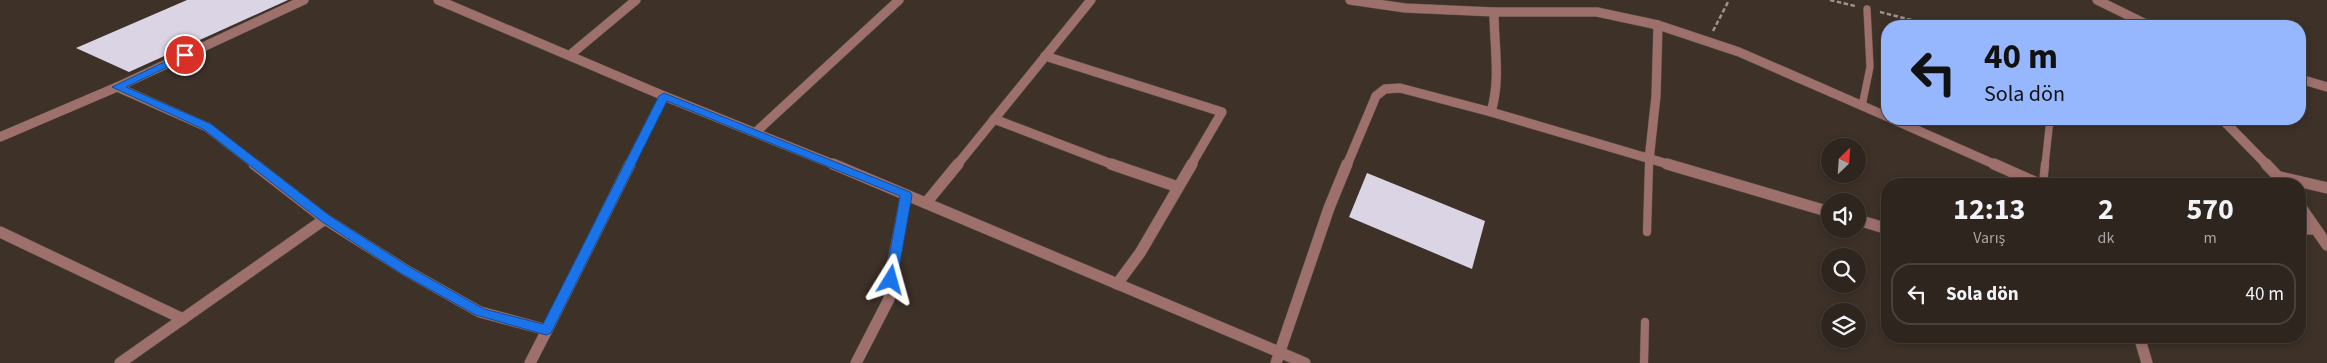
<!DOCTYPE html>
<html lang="tr">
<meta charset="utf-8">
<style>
:root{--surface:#2e251e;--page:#3a312b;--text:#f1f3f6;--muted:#a7a5a4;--line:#49423c}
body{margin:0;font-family:"Source Sans 3",sans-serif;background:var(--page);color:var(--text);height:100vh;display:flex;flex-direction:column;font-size:19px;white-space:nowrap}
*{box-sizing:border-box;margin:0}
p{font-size:16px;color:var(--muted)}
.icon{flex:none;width:28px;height:28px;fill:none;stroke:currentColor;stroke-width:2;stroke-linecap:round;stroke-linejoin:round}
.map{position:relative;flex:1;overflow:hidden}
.side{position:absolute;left:1881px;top:178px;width:425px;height:165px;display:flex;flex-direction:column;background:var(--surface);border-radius:20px;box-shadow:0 2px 8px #0003,0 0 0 1px var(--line)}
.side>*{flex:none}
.banner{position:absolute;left:1881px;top:20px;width:425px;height:105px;border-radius:20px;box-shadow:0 2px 8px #0003,0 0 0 1px var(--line);background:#96b6fd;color:#111;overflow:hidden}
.needle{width:32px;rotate:25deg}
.controls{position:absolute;left:1821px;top:138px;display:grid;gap:10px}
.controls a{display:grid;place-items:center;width:45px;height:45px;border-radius:50%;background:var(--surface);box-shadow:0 2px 8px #0003,0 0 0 1px var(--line);font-size:25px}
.pin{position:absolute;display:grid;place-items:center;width:42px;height:42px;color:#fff;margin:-21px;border:2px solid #fff;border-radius:50%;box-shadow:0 1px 5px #0007}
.me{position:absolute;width:55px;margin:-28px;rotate:8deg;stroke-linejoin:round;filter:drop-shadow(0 0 4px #0008)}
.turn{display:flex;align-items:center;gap:18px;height:105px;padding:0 20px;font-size:22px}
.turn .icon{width:65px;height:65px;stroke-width:2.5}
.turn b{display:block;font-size:35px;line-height:42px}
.eta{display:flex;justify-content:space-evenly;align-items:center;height:85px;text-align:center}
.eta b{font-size:30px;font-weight:700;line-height:35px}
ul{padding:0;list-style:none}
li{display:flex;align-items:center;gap:15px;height:62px;margin:0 10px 8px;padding:0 10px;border:2px solid var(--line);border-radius:20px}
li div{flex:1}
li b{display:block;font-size:19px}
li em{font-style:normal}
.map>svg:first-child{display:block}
.building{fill:#dbd4e4}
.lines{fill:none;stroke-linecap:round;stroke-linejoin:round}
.service-far1-casing{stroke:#5a4f47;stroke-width:8}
.service-casing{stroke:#5a4f47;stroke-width:9}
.minor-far1-casing{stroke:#5a4f47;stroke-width:10}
.minor-casing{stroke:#5a4f47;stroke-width:12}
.path{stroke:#9d938c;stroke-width:2.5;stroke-dasharray:4.5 2.5;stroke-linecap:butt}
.service-far1{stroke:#9e706c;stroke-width:7}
.service{stroke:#9e706c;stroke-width:8}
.minor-far1{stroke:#9e706c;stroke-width:9}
.minor{stroke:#9e706c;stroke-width:11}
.route{fill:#1a73e8;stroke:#114b97}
</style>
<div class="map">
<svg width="2327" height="363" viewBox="0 0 2327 363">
<rect width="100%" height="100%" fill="#3d3128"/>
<!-- building -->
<g class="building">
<polygon points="187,0 288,0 129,72 76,48"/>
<polygon points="1367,173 1485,221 1472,269 1349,217"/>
</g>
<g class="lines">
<defs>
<g id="service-far1">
<polyline points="1862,106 1870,67 1867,9"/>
<polyline points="1649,165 1649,160"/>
<polyline points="2045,165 2050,119"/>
</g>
<g id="service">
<polyline points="2043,184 2045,164"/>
<polyline points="1647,232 1649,164"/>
<polyline points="1644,363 1645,322"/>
</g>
<g id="minor-far1">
<polyline points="438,0 664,96"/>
<polyline points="1350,0 1405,8 1494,12"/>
<polyline points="2097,0 2150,26"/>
<polyline points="570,55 636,0"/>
<polyline points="1045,56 1222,112 1191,165"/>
<polyline points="2300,79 2327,87"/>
<polyline points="117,87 304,0"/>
<polyline points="994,119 1114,165"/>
<polyline points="1892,119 1996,165"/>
<polyline points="2222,119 2267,165"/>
<polyline points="756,132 899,0"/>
<polyline points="0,137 117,87 207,127 256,165"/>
<polyline points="1649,160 1656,96 1658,25"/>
<polyline points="629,165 664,96 835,165"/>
<polyline points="957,165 1091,0"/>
<polyline points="1347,165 1376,96 1385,89 1400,88 1491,112"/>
<path d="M1671,165l-180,-53c10,-33 3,-66 3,-100h103l61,13 81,27 149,65"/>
</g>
<g id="minor">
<polyline points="254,164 325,219"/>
<polyline points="833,164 1305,363"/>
<polyline points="1111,164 1178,187"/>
<polyline points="1667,164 1830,212"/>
<polyline points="1994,164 2039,184"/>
<polyline points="2266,164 2285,184"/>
<polyline points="2280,177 2327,188"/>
<polyline points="926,203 958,164"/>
<polyline points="2300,206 2327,245"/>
<polyline points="1858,220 1888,229"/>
<polyline points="2300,229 2314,229"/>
<polyline points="0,232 183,319"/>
<polyline points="1117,284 1140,253 1192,164"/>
<polyline points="547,330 630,164"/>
<polyline points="2139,336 2147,363"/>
<polyline points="120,363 325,219 407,271 480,312 547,330 530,363"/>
<polyline points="856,363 889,299 893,262 906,195"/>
<polyline points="1276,363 1329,208 1347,164"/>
</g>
</defs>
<!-- service-far1 casing -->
<use href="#service-far1" class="service-far1-casing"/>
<!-- service casing -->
<use href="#service" class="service-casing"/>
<!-- minor-far1 casing -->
<use href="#minor-far1" class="minor-far1-casing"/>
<!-- minor casing -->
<use href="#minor" class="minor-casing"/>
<!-- path -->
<g class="path">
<polyline points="1830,0 1855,6"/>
<polyline points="1880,12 1935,26"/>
<polyline points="1713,31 1729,0"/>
</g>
<!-- service-far1 -->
<use href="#service-far1" class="service-far1"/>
<!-- service -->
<use href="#service" class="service"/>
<!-- minor-far1 -->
<use href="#minor-far1" class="minor-far1"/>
<!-- minor -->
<use href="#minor" class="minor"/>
</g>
<!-- route -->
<polygon class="route" points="185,52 190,55 188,57 126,87 211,124 330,216 411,268 484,309 543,324 659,96 664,93 910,192 912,195 897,280 891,284 885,280 900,196 667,101 551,333 546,335 476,315 402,274 321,221 203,129 112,87"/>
</svg>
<div class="controls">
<a><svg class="needle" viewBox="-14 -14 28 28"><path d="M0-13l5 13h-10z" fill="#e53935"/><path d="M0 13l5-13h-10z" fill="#a7a5a4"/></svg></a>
<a><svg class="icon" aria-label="sound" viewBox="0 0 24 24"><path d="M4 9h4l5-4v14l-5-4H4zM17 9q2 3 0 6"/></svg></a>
<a><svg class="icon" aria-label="search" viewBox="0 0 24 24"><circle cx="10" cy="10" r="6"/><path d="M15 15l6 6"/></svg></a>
<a><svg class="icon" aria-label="layers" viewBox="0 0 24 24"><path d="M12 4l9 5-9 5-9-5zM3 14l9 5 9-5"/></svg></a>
</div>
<div class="pin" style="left:185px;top:55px;background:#d93025"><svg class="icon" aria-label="arrive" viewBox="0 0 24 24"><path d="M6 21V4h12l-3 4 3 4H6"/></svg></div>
<svg class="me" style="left:891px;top:280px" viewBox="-20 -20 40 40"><path d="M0-17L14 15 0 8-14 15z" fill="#1a73e8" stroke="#fff" stroke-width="4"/></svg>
<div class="banner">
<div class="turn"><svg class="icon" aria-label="left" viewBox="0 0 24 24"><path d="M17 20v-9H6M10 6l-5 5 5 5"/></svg><div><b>40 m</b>Sola dön</div></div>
</div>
<section class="side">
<div class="eta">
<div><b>12:13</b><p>Varış</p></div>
<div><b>2</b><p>dk</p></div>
<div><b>570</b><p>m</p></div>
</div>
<ul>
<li><svg class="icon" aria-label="left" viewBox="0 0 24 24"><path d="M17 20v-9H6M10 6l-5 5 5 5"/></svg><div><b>Sola dön</b></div><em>40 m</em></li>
</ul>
</section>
</div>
